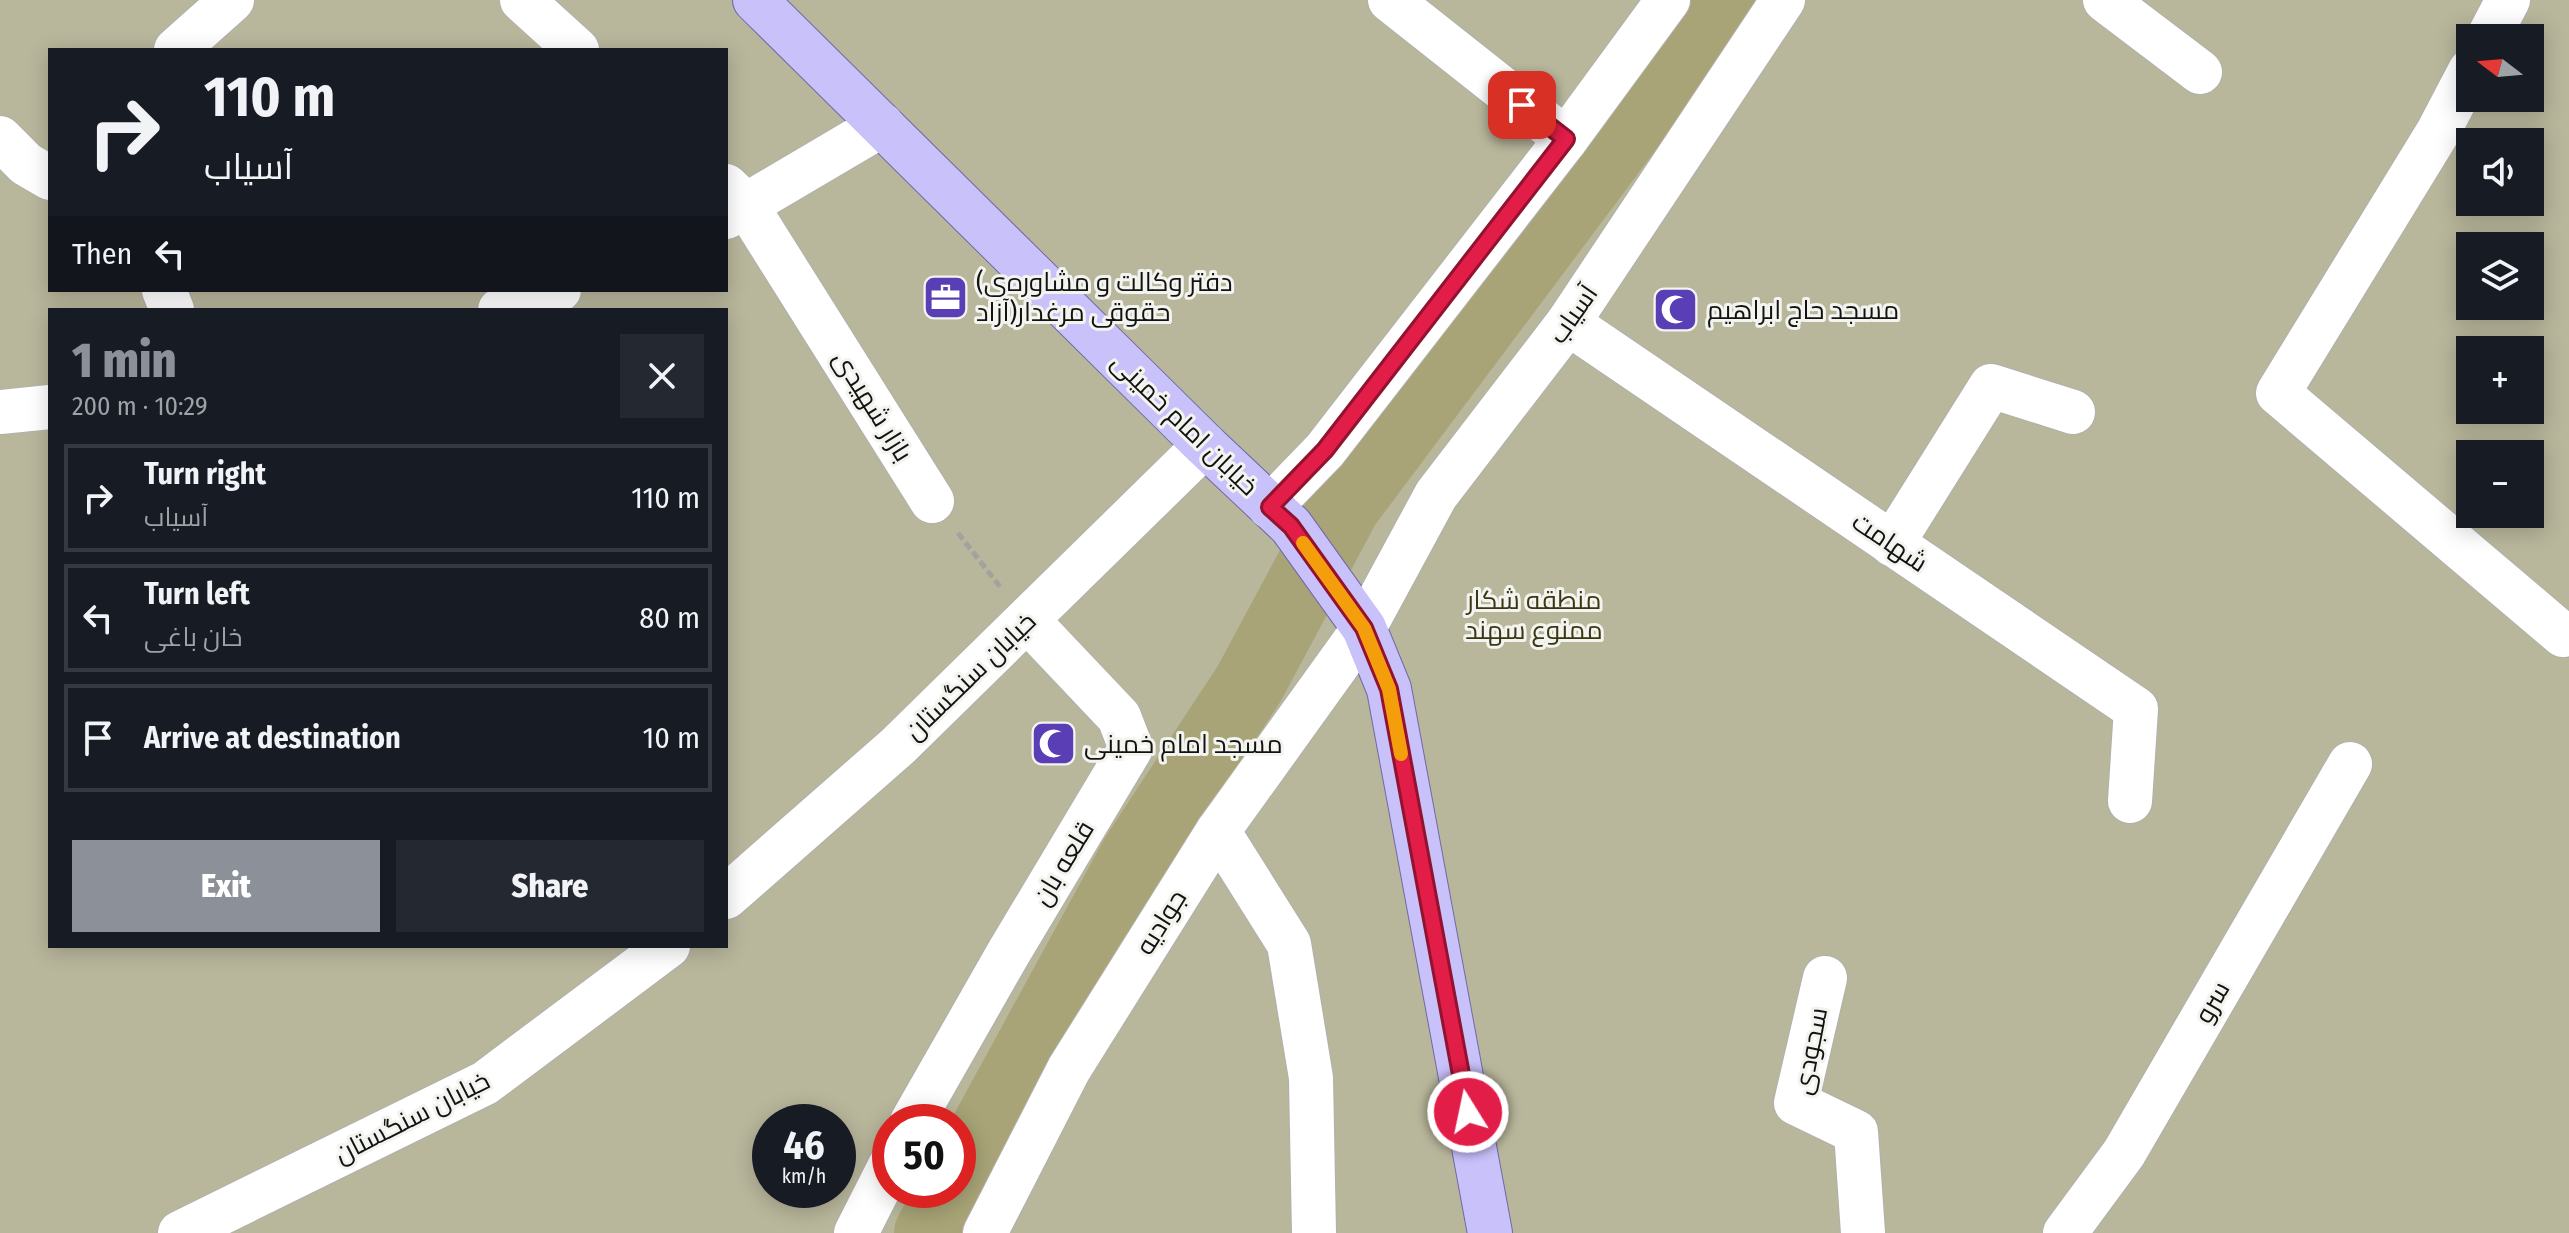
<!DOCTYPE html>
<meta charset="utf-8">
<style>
:root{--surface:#171b24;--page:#242831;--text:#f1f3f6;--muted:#9ea1a6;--line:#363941;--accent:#8c9099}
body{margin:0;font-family:"Fira Sans Condensed",Cairo,sans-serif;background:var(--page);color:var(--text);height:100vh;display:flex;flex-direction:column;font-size:30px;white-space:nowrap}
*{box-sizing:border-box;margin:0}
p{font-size:26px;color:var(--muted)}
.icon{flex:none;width:44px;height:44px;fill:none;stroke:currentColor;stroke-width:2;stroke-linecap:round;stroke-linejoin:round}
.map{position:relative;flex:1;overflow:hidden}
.panel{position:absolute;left:48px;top:308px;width:680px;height:640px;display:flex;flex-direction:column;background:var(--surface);border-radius:0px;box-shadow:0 4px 20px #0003}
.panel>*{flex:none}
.banner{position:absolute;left:48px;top:48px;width:680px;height:244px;border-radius:0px;box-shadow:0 4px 20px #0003;background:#171b24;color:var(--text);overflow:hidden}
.needle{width:52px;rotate:286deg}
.tools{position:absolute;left:2456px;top:24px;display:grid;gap:16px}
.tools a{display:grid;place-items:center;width:88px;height:88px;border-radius:0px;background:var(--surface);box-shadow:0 4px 20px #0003;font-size:40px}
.speed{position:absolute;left:752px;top:1104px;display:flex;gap:16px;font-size:40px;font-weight:700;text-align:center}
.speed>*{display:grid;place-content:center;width:104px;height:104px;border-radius:50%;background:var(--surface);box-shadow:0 4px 20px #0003;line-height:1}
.speed small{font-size:20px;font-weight:400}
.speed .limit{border:12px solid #d22;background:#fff;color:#111}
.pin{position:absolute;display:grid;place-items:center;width:68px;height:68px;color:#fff;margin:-34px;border-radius:16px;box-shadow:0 4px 12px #0006}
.me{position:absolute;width:88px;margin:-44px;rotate:350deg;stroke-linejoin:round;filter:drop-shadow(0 0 6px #0008)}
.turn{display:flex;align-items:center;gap:28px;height:168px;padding:0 24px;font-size:36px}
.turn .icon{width:104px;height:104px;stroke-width:2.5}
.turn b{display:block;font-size:56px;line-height:68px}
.then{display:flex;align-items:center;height:76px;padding:0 24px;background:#0003;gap:16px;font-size:30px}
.round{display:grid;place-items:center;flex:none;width:84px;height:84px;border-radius:0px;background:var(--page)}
.head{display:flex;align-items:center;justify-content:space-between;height:136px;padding:0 24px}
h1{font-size:48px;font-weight:800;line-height:60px;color:var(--accent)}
.action{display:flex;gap:16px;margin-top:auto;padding:16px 24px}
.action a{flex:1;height:92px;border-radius:0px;background:var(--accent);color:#fff;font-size:32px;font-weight:800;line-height:92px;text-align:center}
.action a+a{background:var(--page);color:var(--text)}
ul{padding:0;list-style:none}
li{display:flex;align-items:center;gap:24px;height:108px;margin:0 16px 12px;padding:0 8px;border:4px solid var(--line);border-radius:0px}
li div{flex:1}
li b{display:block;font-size:30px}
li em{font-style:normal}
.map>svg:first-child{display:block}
.green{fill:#b8b69b;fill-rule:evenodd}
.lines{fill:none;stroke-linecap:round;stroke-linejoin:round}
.river{stroke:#a8a477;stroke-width:72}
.minor-casing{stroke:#b1b1ad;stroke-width:46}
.major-casing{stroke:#7069a6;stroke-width:46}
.path{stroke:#a2a29e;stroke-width:5;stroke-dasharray:8 4;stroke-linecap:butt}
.minor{stroke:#fff;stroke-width:44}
.major{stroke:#c8c1fa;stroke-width:44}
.route-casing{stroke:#92132f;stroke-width:20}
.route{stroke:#e11d48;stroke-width:14}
.slow{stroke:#f59e0b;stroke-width:14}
.labels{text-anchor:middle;stroke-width:6;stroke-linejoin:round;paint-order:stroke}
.poi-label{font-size:26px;fill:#121210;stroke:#f3f3ef;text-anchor:start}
.street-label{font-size:26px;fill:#121210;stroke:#f3f3ef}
.park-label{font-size:26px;fill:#3a3611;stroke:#f3f3ef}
</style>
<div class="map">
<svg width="2569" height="1233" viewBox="0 0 2569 1233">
<rect width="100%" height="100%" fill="#e6e6e1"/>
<!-- green -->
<path class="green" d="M0,0h2569v1233h-2569zM2470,38h60v60h-60zM50,50h676v240h-676zM2470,142h60v60h-60zM2470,246h60v60h-60zM50,310h676v636h-676zM2470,350h60v60h-60zM2470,454h60v60h-60zM770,1122h68v68h-68zM890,1122h68v68h-68z"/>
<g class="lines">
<!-- river -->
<g class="river">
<polyline points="958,1182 1136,856 1249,684 1345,505 1723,0"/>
<polyline points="930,1233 953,1190"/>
</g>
<defs>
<g id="minor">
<polyline points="522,0 577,50"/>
<polyline points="1390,0 1566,139"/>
<polyline points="2105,0 2200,72"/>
<polyline points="2488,38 2508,0"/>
<polyline points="176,50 232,0"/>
<polyline points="2470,71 2438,132 2278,393 2563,635"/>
<polyline points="0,138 26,164 50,178"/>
<polyline points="726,186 746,205 932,501"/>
<polyline points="726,217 882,125"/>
<polyline points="164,290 172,310"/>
<polyline points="500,310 559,290"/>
<polyline points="1568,323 2136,709 2130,801"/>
<polyline points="0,412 50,407"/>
<polyline points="1270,507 1325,450 1566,139 1668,0"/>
<polyline points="1892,544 1991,386 2073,412"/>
<polyline points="1218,831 1289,944 1311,1078 1314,1233"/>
<polyline points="726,897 898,746 1205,445"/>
<polyline points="1825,978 1796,1103 1856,1132 1863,1233"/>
<polyline points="912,1122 1009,952 1131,748 1119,717 1027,620"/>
<polyline points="180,1233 485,1083 668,946"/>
<polyline points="856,1233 890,1166"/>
<polyline points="985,1233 1069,1069 1218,831 1364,628 1436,495 1568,323 1783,0"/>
<polyline points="2065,1233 2124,1153 2350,764"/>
</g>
<polyline id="major" points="755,0 1205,445 1291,526 1364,628 1389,689 1490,1233"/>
</defs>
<!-- minor casing -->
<use href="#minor" class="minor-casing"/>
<!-- major casing -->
<use href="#major" class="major-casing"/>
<!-- path -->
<polyline class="path" points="958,533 1001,588"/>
<!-- minor -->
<use href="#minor" class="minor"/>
<!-- major -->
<use href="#major" class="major"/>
</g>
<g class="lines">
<defs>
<polyline id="route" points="1468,1112 1389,689 1364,628 1291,526 1270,507 1325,450 1566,139 1522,105"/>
</defs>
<!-- route casing -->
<use href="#route" class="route-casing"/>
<!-- route -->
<use href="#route" class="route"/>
<!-- slow -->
<polyline class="slow" points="1303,543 1364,628 1389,689 1401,754"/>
</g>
<!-- icons -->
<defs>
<symbol id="office-square" viewBox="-11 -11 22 22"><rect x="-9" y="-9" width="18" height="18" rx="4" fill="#5a3eb6" stroke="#f3f3ef"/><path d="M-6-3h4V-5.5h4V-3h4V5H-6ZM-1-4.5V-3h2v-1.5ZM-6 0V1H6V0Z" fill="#fff"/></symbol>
<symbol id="mosque-square" viewBox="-11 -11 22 22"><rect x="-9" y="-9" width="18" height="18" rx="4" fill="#5a3eb6" stroke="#f3f3ef"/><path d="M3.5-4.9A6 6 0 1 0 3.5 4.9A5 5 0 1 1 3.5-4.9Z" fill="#fff"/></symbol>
</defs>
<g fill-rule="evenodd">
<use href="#office-square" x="920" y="272" width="51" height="51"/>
<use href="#mosque-square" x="1650" y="284" width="51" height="51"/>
<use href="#mosque-square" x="1028" y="718" width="51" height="51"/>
</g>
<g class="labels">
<!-- poi labels -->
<g class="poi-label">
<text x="976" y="291">(دفتر وکالت و مشاوره‌ی<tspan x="976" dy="30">حقوقی مرغدار(آزاد</tspan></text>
<text x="1707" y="319">مسجد حاج ابراهیم</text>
<text x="1084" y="753">مسجد امام خمینی</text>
</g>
<!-- street labels -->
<g class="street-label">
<text transform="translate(1573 314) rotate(-55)" y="9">آسیاب</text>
<text transform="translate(873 406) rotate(58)" y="9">بازار شهیدی</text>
<text transform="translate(1185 424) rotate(44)" y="9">خیابان امام خمینی</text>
<text transform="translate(1890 542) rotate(34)" y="9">شهامت</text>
<text transform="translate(970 676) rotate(-44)" y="9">خیابان سنگستان</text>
<text transform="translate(1063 863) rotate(-59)" y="9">قلعه بان</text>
<text transform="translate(1161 922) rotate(-58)" y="9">جوادیه</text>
<text transform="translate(2212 1002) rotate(-60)" y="9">سرو</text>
<text transform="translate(1810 1051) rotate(-79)" y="9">سجودی</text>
<text transform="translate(412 1117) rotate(-27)" y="9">خیابان سنگستان</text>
</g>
<!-- park labels -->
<g class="park-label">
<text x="1534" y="609">منطقه شکار<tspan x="1534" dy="30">ممنوع سهند</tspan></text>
</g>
</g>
</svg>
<div class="tools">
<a><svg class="needle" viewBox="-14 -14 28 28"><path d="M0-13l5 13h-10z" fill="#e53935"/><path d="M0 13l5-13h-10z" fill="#9ea1a6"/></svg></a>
<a><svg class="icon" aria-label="sound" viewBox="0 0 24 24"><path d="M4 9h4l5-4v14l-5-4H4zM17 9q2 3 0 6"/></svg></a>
<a><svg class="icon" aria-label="layers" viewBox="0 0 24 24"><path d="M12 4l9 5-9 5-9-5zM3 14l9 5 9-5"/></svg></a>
<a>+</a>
<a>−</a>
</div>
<div class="speed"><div>46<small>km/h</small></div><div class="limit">50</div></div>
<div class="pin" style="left:1522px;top:105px;background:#d93025"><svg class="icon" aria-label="arrive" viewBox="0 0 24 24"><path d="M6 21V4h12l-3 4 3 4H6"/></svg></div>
<svg class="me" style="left:1468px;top:1112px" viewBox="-20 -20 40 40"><circle r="17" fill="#e11d48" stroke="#fff" stroke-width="3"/><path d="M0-11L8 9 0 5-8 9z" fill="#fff"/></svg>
<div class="banner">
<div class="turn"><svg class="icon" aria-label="right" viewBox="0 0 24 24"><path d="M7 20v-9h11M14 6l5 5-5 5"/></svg><div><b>110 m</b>آسیاب</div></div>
<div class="then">Then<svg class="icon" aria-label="left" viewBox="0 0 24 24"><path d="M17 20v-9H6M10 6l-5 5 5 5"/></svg></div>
</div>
<section class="panel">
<div class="head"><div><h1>1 min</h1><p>200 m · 10:29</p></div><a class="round"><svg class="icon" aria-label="close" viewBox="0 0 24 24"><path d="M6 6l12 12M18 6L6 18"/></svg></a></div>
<ul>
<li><svg class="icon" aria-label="right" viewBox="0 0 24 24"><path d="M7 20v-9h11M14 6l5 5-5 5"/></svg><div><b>Turn right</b><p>آسیاب</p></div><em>110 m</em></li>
<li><svg class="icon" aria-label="left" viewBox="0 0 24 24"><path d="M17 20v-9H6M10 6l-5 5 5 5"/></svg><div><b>Turn left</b><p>خان باغی</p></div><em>80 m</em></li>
<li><svg class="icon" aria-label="arrive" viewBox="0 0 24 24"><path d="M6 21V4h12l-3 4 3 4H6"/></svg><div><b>Arrive at destination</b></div><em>10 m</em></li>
</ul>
<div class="action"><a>Exit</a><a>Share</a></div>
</section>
</div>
